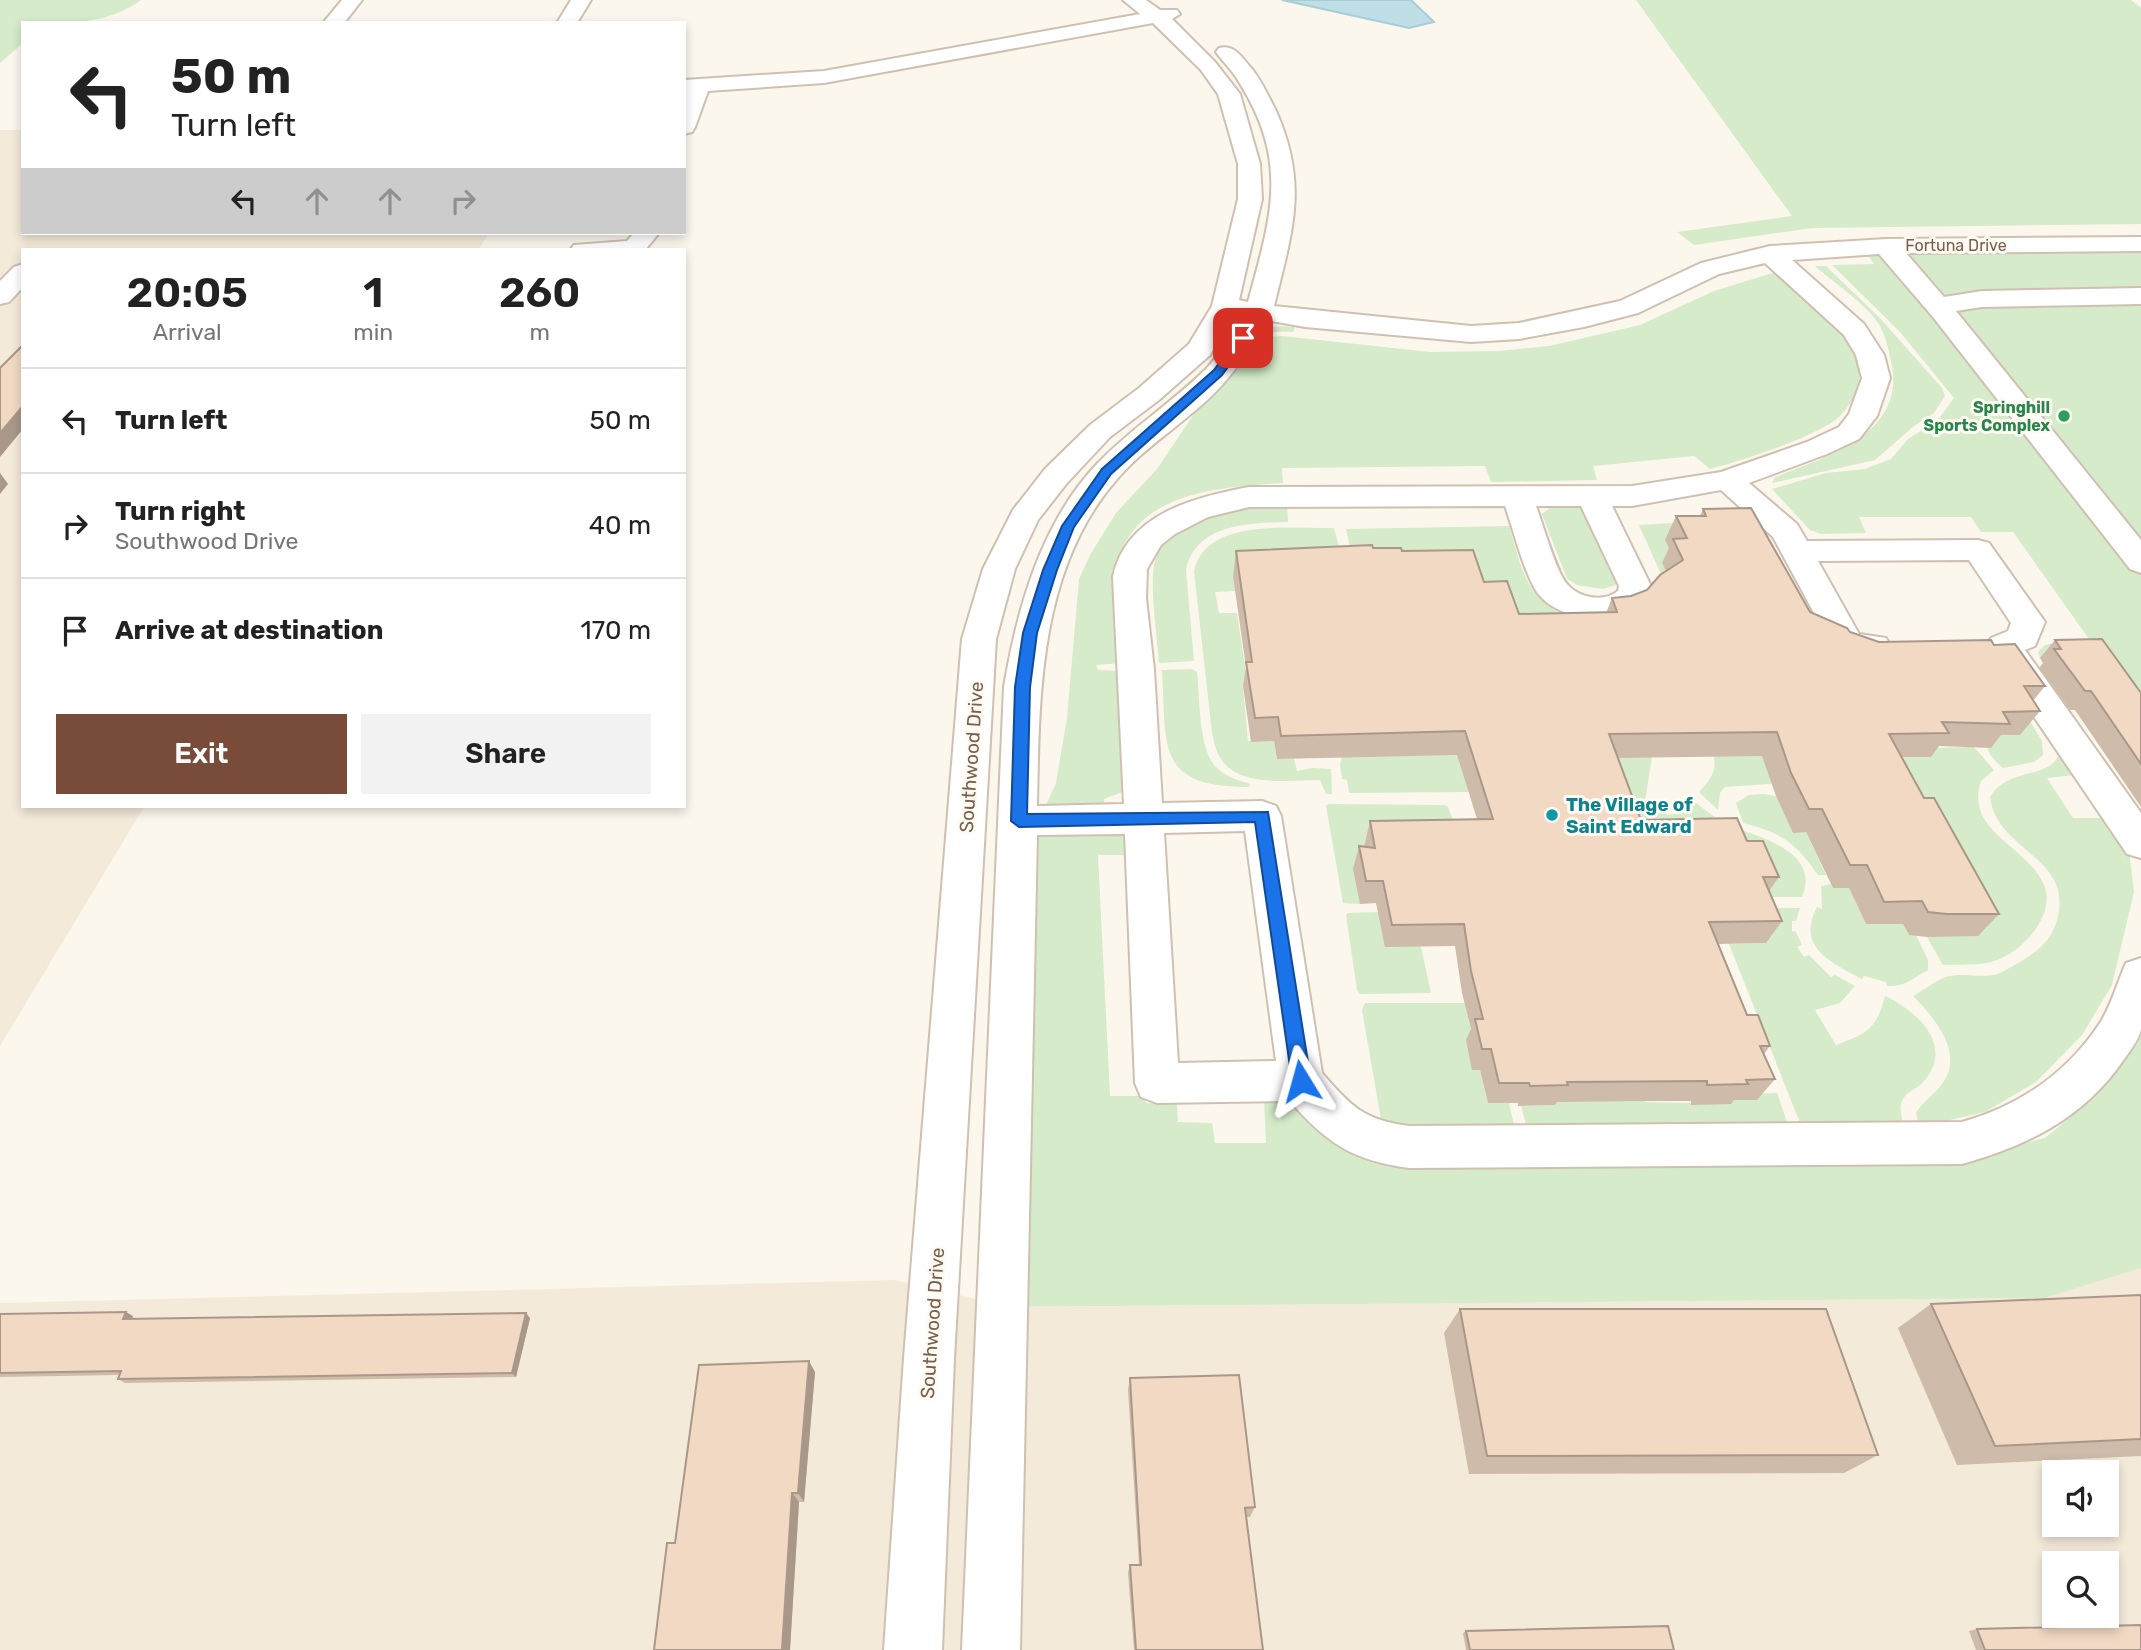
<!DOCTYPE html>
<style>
:root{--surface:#fff;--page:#f2f2f2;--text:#222;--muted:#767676;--line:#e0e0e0;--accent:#784c39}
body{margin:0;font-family:Rubik,sans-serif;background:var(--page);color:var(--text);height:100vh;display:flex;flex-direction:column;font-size:26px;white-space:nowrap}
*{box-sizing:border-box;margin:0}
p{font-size:23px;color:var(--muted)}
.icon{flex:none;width:38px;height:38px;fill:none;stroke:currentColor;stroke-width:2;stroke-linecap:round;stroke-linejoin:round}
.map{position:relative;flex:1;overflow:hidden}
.drawer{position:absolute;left:21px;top:248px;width:665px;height:560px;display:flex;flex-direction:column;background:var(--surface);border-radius:0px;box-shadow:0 4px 10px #0003}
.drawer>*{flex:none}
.banner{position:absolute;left:21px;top:21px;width:665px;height:214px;border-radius:0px;box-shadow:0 4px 10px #0003;background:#fff;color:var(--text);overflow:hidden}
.buttons{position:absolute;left:2042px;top:1460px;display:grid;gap:14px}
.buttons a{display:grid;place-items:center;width:77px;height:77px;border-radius:0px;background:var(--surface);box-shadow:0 4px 10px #0003;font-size:35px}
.pin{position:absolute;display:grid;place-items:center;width:60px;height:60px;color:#fff;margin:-30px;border-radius:14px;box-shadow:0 4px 10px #0006}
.me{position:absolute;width:77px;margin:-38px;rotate:352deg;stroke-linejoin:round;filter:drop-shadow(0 0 5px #0008)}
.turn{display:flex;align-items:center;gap:24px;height:147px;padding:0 35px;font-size:32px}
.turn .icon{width:91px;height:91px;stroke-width:2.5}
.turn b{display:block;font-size:49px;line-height:60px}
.lanes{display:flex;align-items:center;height:66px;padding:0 35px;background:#0003;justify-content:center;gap:35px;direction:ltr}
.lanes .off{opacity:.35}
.eta{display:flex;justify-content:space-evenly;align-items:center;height:119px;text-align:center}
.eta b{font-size:42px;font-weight:600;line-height:49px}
.button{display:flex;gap:14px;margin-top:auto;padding:14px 35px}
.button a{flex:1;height:80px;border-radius:0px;background:var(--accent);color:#fff;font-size:28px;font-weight:600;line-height:80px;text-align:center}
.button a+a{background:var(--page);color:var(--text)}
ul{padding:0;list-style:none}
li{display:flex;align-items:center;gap:21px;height:105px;padding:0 35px;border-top:2px solid var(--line)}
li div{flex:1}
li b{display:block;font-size:26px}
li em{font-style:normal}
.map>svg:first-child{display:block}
.residential{fill:#f4eada;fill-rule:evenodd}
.green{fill:#d5ebca}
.water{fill:#c0dee6;stroke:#a7cdd8;stroke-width:2}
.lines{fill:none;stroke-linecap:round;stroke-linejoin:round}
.minor-casing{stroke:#cfc0b1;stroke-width:4}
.minor{fill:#fff;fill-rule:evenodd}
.wall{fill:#cfbba9}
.shaded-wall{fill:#a99889}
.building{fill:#f1d9c4;stroke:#a99889;stroke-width:2}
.route{fill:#1a73e8;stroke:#114b97;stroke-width:2}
.leisure-dot{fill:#2e9e5b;stroke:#fffbf3;stroke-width:2.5}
.culture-dot{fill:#0f9aa8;stroke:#fffbf3;stroke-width:2.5}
.labels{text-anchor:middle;stroke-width:6;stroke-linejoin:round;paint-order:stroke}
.far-street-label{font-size:16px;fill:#78604e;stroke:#fffbf3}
.far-leisure-label{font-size:16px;font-weight:bold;fill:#27864d;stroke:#fffbf3;text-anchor:end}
.street-label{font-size:19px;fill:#78604e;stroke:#fffbf3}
.culture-label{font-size:19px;font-weight:bold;fill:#0d838f;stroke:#fffbf3;text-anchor:start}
</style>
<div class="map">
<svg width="2141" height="1650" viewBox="0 0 2141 1650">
<rect width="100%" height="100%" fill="#fcf7ec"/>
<!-- residential -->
<g class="residential">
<polygon points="0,130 23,130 23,233 489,233 478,250 23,250 23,807 144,807 0,1046"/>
<path d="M2141,1268v382h-2141v-347l894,-23 117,27 1034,-9zM2054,1472h53v52h-53zM2054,1563h53v52h-53z"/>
</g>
<!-- green -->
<g class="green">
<path d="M0,0h141c-35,26 -77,23 -118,23v20l-23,20z"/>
<polygon points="1636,0 2131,0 2141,8 2141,224 1812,228 1694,245 1677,232 1792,216"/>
<polygon points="2141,252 2141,734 2086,658 2040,658 2038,652 2045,645 2054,643 2089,639 2013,532 1981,532 1971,517 1859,517 1866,533 1821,534 1810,530 1772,489 1826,473 1865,469 1891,459 1908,439 1937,421 1954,398 1900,332 1832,265 1874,264 1867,254"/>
<path d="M1815,266h11l53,51 63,71 3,8 -11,17 -20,13 -39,34 -103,23 3,-6c50,-20 129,-42 117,-111 -3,-14 -6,-30 -13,-42 -15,-22 -44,-40 -64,-58z"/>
<path d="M1776,272c23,21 74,57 82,85 6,22 -3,44 -18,59 -21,20 -101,46 -130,53l-16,-13 -101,10 4,14 -106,2 -6,-16 -203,2 1,15c-67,4 -163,10 -167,98 -1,27 3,55 5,82l-25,2 2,5 24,1 3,120 -21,8 1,32 15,4 9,6 -3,14h-28l12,241h32l4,7h31l1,19 34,1 3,20h51l-2,-43 27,7 28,20 646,31 80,-20 46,-38 46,-56 4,-10v234l-96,30 -1046,9 34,-473 23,-51 11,-65 12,-139 11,-24 26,-42 41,-44 83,-124c19,-15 29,-21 55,-18l-2,5c-18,-1 -36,-1 -45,17l5,1 16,-13 13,-1 148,16 69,-1 50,-5 91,-21 74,-34z"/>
<polygon points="1574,503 1584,507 1620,579 1616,585 1602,589 1577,585 1567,579 1542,514 1555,504"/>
<path d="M1287,504l1,18c-37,1 -93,1 -102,48l8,91 -35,2c-2,-28 -9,-72 -5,-98 9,-54 91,-58 133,-61z"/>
<polygon points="1688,522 1676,563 1663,563 1667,574 1661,574 1639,525"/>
<path d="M1509,526c15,48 15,72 65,94l-36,18 -184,-72 -8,-37z"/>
<path d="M1334,528l10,38 -110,10 1,15 -20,1 4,21h18l11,73 -5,1 5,54h26l3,18h17l3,12 15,-3 19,1 1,25h-6l-6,-14c-31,0 -85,9 -102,-26 -3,-6 -4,-14 -6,-21l-18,-162c11,-54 99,-42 140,-43z"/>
<path d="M1192,669l5,3c3,25 1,77 19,95 10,10 21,13 34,17l-1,3c-95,0 -82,-41 -87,-117z"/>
<path d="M2021,706l21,35 1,14 -9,7 -31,6c-12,-10 -17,-18 -19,-32z"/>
<path d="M2055,744l20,31 -28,3 26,40h29l26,25 6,49 -22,93 -30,50 -46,47 -51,30 -66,15 -3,-14c6,-11 18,-18 26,-29 23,-30 -7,-66 -29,-88 11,-6 22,-15 33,-19 17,-6 42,4 58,-6 28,-16 50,-26 55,-61 7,-55 -62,-60 -69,-113 18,-30 58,-18 68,-41z"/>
<path d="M1974,747l20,23 -13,11c-17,51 47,65 63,104 13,31 -24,70 -53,77 -15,4 -33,2 -48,3l-16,-28 28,-44 -58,-145 6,9h28l-5,-9z"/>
<path d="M1712,749h55l16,34 -58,4 -5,6 -2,17 -19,-18c14,-15 19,-23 13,-43z"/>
<path d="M1649,750l3,7 -7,44 16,1 6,13 15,-2 -4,-13 11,-3c13,11 25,21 41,28 28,13 91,25 72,72h-40l-131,-47 -35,-99z"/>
<polygon points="1467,755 1469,792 1349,793 1347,780 1342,779 1340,765 1342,756"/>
<path d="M1764,794l12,2 17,36h13l20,43h-8c-23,-33 -36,-42 -75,-52l-7,-20 13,-8z"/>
<polygon points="1328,804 1444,805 1448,807 1455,825 1369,869 1360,904 1343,903 1326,806"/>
<path d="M1831,884l2,4h16l17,36h37l6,11h7l12,25v10c-15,8 -23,17 -41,16l-1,-4 -22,-6 -2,3c-31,-17 -66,-31 -45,-72l5,2 -1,-23z"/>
<path d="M1751,908h49l-4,13h-4v10l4,1 6,13 -5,2 7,10 5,-2 22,22 4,-2 20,11 -15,17 -25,7 21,35c30,-11 41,-16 49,-49 32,15 70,49 39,85 -5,7 -17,10 -21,18 -5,8 -1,19 1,27l-102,2 -73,-184 37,-1z"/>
<polygon points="1377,912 1421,947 1431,993 1360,994 1357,990 1346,915 1348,913"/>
<polygon points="1611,994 1645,1102 1730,1104 1730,1100 1755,1094 1777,1093 1790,1130 1528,1132 1521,1106 1555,1105"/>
<polygon points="1365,1003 1465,1003 1473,1040 1472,1069 1480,1070 1488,1103 1509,1103 1516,1134 1382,1125 1362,1010"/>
</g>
<!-- water -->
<polygon class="water" points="1282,0 1411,0 1434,22 1409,28"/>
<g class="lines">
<defs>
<g id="minor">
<polygon points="342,0 362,0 344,23 323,23"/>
<polygon points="571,0 591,0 577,23 557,23"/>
<path d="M1123,0h23l14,10h17l3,4 -8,5 43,43 25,32 20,70 2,35 -23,101 9,2c23,-85 42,-139 -9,-220 -6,-11 -16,-20 -23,-30l3,-4c16,-4 23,10 33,21 10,13 17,28 24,42 33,74 16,121 -2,195l197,20 48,-3 101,-22 81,-38 69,-17 116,-7 255,-2v14l-235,2 38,44 38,-6 159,-3v16l-159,3 -26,4 185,229v33l-11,-4 -197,-252 -54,-63 -87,6 72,64 20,31 6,23 -13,38 -18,23 -32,15 -78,29 48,41 10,17 171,-1 11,3 56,79 -10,24 -10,4 116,163v45l-14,-4 -141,-208 5,-8 17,-7 3,-8 -42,-63 -151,1 41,73 27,4 5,8 -5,8c-17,5 -33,5 -50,0l-63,-117 -52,-47 -89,16h-20l39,80c-4,49 -87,38 -111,10 -14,-15 -27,-68 -35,-90l-256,1 -41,10 -33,17 -14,11 -14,24 -1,29 8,72 8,133 100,-2 14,5 5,10 41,257c29,33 41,47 87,53l553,-4c57,-16 105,-49 138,-99 12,-19 17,-40 26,-60l15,-5c0,21 0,51 0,71 -2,11 -12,23 -19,33 -39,56 -95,84 -160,102l-553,4c-55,-7 -83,-25 -119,-67l-133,2 -16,-6 -6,-14 -10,-249 -88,1 -17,815h-58l42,-963c13,-78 37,-164 93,-223 33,-35 75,-61 109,-95 14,-14 25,-36 36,-53l-9,-1 -23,40 -51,45 -49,37 -43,46 -29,37 -23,49 -19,70 -42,719 -12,292h-58l20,-292 58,-719 21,-70 30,-59 32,-41 45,-44 49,-37 50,-44 23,-38 26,-107v-35l-20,-70 -17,-24 -48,-47 -329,60 -116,8 -13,36 -3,5 -8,2v-54l140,-9 316,-57zM1765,263l79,72 12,20 6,23 -13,36 -10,13 -32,15 -86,30 -89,14 -383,1c-54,10 -123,27 -136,90l11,227 -87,2c2,-112 2,-239 81,-328 32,-37 79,-62 110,-100 15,-17 26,-39 38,-58l39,7 166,15 48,-3 65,-12 54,-14 81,-39zM1536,506h45l38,80 -1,5c-14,11 -38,8 -51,-7 -11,-12 -24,-60 -31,-78zM1245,831l31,230 -98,2 -14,-230z"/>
<polygon points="634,233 659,233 645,250 570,250 574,245 627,241"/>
<polygon points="23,264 23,287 9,302 0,304 0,281 14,267"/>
</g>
</defs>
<!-- minor casing -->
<use href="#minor" class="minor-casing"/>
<!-- minor -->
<use href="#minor" class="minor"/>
</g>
<!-- wall -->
<g class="wall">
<polygon points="1703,509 1810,612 1850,632 1879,642 1994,645 2045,686 2033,701 2040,711 2020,735 2001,735 1991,748 1939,746 1931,757 1902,757 1924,798 1999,914 1978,936 1927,937 1909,935 1903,924 1866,924 1849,888 1833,888 1806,832 1793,833 1776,796 1762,756 1618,758 1641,820 1747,841 1779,877 1769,891 1782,921 1766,943 1718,944 1747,1015 1770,1046 1764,1054 1775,1079 1757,1100 1734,1100 1731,1104 1691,1105 1691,1101 1645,1101 1557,1102 1555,1105 1518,1106 1518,1103 1488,1103 1480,1070 1472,1070 1466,1040 1471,1029 1462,993 1455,946 1385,947 1376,903 1360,904 1353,869 1359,846 1364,847 1370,821 1477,819 1457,755 1277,759 1274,741 1251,742 1243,686 1246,667 1233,576 1236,551 1373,548 1402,551 1484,582 1519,614 1606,613 1612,598 1631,596 1647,590 1666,571 1662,563 1669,548 1665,540 1676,516 1700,516"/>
<polygon points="2055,640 2141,693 2141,807 2075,710 2070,710 2039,668 2043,663 2040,658"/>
<polygon points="2141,1295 2141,1456 1957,1465 1898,1328 1931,1304"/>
<polygon points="1460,1309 1878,1455 1844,1473 1469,1474 1444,1333"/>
<polygon points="0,1314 133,1316 132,1319 530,1318 516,1377 125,1383 118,1379 119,1375 0,1377"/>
<polygon points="815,1372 804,1502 799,1502 790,1650 654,1650 675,1543"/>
<polygon points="1130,1378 1255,1507 1250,1517 1247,1517 1263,1650 1134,1650 1128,1573 1130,1565 1139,1565 1128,1390"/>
<polygon points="1977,1629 2141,1650 1976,1650 1969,1631"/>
<polygon points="1466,1631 1674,1650 1466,1650 1463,1633"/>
</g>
<!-- shaded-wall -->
<g class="shaded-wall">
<polygon points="23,406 23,429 0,457 0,433"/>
<polygon points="0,473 8,484 0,494"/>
<polygon points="126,1312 133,1316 130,1323 123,1319"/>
<polygon points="526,1313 530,1318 516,1377 512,1373"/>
<polygon points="809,1361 815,1372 804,1502 798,1493"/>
<polygon points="792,1493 799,1502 790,1650 782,1650"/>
</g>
<!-- building -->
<g class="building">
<polygon points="23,345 23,406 0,433 0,368"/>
<polygon points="1751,508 1810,612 1847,628 1850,632 1879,642 1991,640 1994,645 2015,644 2045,686 2024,686 2040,711 2003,712 2010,724 1942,722 1949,733 1889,734 1924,798 1934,798 1999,914 1947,914 1928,912 1922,901 1884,902 1867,865 1850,865 1822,809 1809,809 1791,773 1777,732 1609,734 1641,820 1737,818 1747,841 1763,841 1779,877 1763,877 1782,921 1709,922 1747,1015 1758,1015 1770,1046 1760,1046 1775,1079 1746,1080 1748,1084 1707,1085 1707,1081 1567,1082 1568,1085 1530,1086 1529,1083 1499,1083 1491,1049 1482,1049 1475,1019 1483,1019 1471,971 1464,924 1392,925 1383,881 1366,881 1359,846 1375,848 1370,821 1493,819 1465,731 1281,736 1278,717 1255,718 1246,662 1252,662 1236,551 1372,545 1373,548 1401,548 1402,551 1473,550 1484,582 1507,581 1519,614 1617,612 1612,598 1631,596 1647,590 1660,575 1683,560 1673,539 1687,538 1676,516 1706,516 1703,509"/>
<polygon points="2102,639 2141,693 2141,764 2091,691 2085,691 2054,649 2061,649 2055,640"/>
<polygon points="2141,1295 2141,1439 1995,1446 1931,1304"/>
<polygon points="1460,1309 1826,1309 1878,1455 1487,1456"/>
<polygon points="126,1312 123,1319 526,1313 512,1373 118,1379 121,1371 0,1373 0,1314"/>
<polygon points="809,1361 798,1493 792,1493 782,1650 654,1650 667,1543 675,1543 699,1365"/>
<polygon points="1239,1375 1255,1507 1245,1508 1263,1650 1136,1650 1130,1565 1141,1565 1130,1378"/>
<polygon points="2141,1625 2141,1650 1985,1650 1977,1629"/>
<polygon points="1668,1626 1674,1650 1470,1650 1466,1631"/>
</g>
<!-- route -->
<polygon class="route" points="1239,336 1249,338 1222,375 1111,474 1074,527 1057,570 1037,633 1030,687 1027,814 1268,812 1311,1081 1308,1087 1301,1089 1295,1087 1292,1081 1255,822 1019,827 1011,821 1015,687 1023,633 1043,570 1062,526 1102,469 1214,370"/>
<!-- markers -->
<circle class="leisure-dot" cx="2064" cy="416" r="7"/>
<circle class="culture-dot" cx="1552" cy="815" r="7"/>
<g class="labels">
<!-- far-street labels -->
<g class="far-street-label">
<text x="1956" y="251">Fortuna Drive</text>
</g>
<!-- far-leisure labels -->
<g class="far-leisure-label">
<text x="2050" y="413">Springhill<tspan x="2050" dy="18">Sports Complex</tspan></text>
</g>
<!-- street labels -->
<g class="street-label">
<text transform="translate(971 757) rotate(-86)" y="7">Southwood Drive</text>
<text transform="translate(932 1323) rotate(-86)" y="7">Southwood Drive</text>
</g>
<!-- culture labels -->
<g class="culture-label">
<text x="1566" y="811">The Village of<tspan x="1566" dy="22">Saint Edward</tspan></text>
</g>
</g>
</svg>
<div class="buttons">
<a><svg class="icon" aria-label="sound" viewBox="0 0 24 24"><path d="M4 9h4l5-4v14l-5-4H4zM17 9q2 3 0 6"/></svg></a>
<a><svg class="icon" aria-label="search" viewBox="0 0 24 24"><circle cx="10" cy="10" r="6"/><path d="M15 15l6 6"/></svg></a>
</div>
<div class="pin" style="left:1243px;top:338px;background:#d93025"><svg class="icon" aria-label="arrive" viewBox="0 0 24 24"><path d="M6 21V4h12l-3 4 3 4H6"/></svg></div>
<svg class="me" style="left:1301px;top:1081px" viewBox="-20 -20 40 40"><path d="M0-17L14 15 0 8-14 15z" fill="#1a73e8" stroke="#fff" stroke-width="4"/></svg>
<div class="banner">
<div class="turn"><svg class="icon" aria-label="left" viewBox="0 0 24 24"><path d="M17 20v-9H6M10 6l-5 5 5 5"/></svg><div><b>50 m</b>Turn left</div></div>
<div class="lanes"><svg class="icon" aria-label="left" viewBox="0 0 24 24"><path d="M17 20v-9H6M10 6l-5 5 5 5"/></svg><svg class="icon off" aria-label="ahead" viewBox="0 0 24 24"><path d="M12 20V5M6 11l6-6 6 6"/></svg><svg class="icon off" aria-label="ahead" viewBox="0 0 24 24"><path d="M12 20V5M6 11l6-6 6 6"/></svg><svg class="icon off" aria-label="right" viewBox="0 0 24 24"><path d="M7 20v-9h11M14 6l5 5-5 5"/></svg></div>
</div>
<section class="drawer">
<div class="eta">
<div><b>20:05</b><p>Arrival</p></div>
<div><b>1</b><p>min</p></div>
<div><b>260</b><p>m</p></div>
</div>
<ul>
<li><svg class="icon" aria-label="left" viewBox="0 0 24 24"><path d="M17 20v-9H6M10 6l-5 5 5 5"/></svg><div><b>Turn left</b></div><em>50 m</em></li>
<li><svg class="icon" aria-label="right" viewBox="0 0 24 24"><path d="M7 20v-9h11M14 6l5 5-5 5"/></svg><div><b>Turn right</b><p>Southwood Drive</p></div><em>40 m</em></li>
<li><svg class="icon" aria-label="arrive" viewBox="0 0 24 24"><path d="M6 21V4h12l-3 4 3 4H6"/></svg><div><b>Arrive at destination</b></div><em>170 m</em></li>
</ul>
<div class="button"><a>Exit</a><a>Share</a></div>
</section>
</div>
